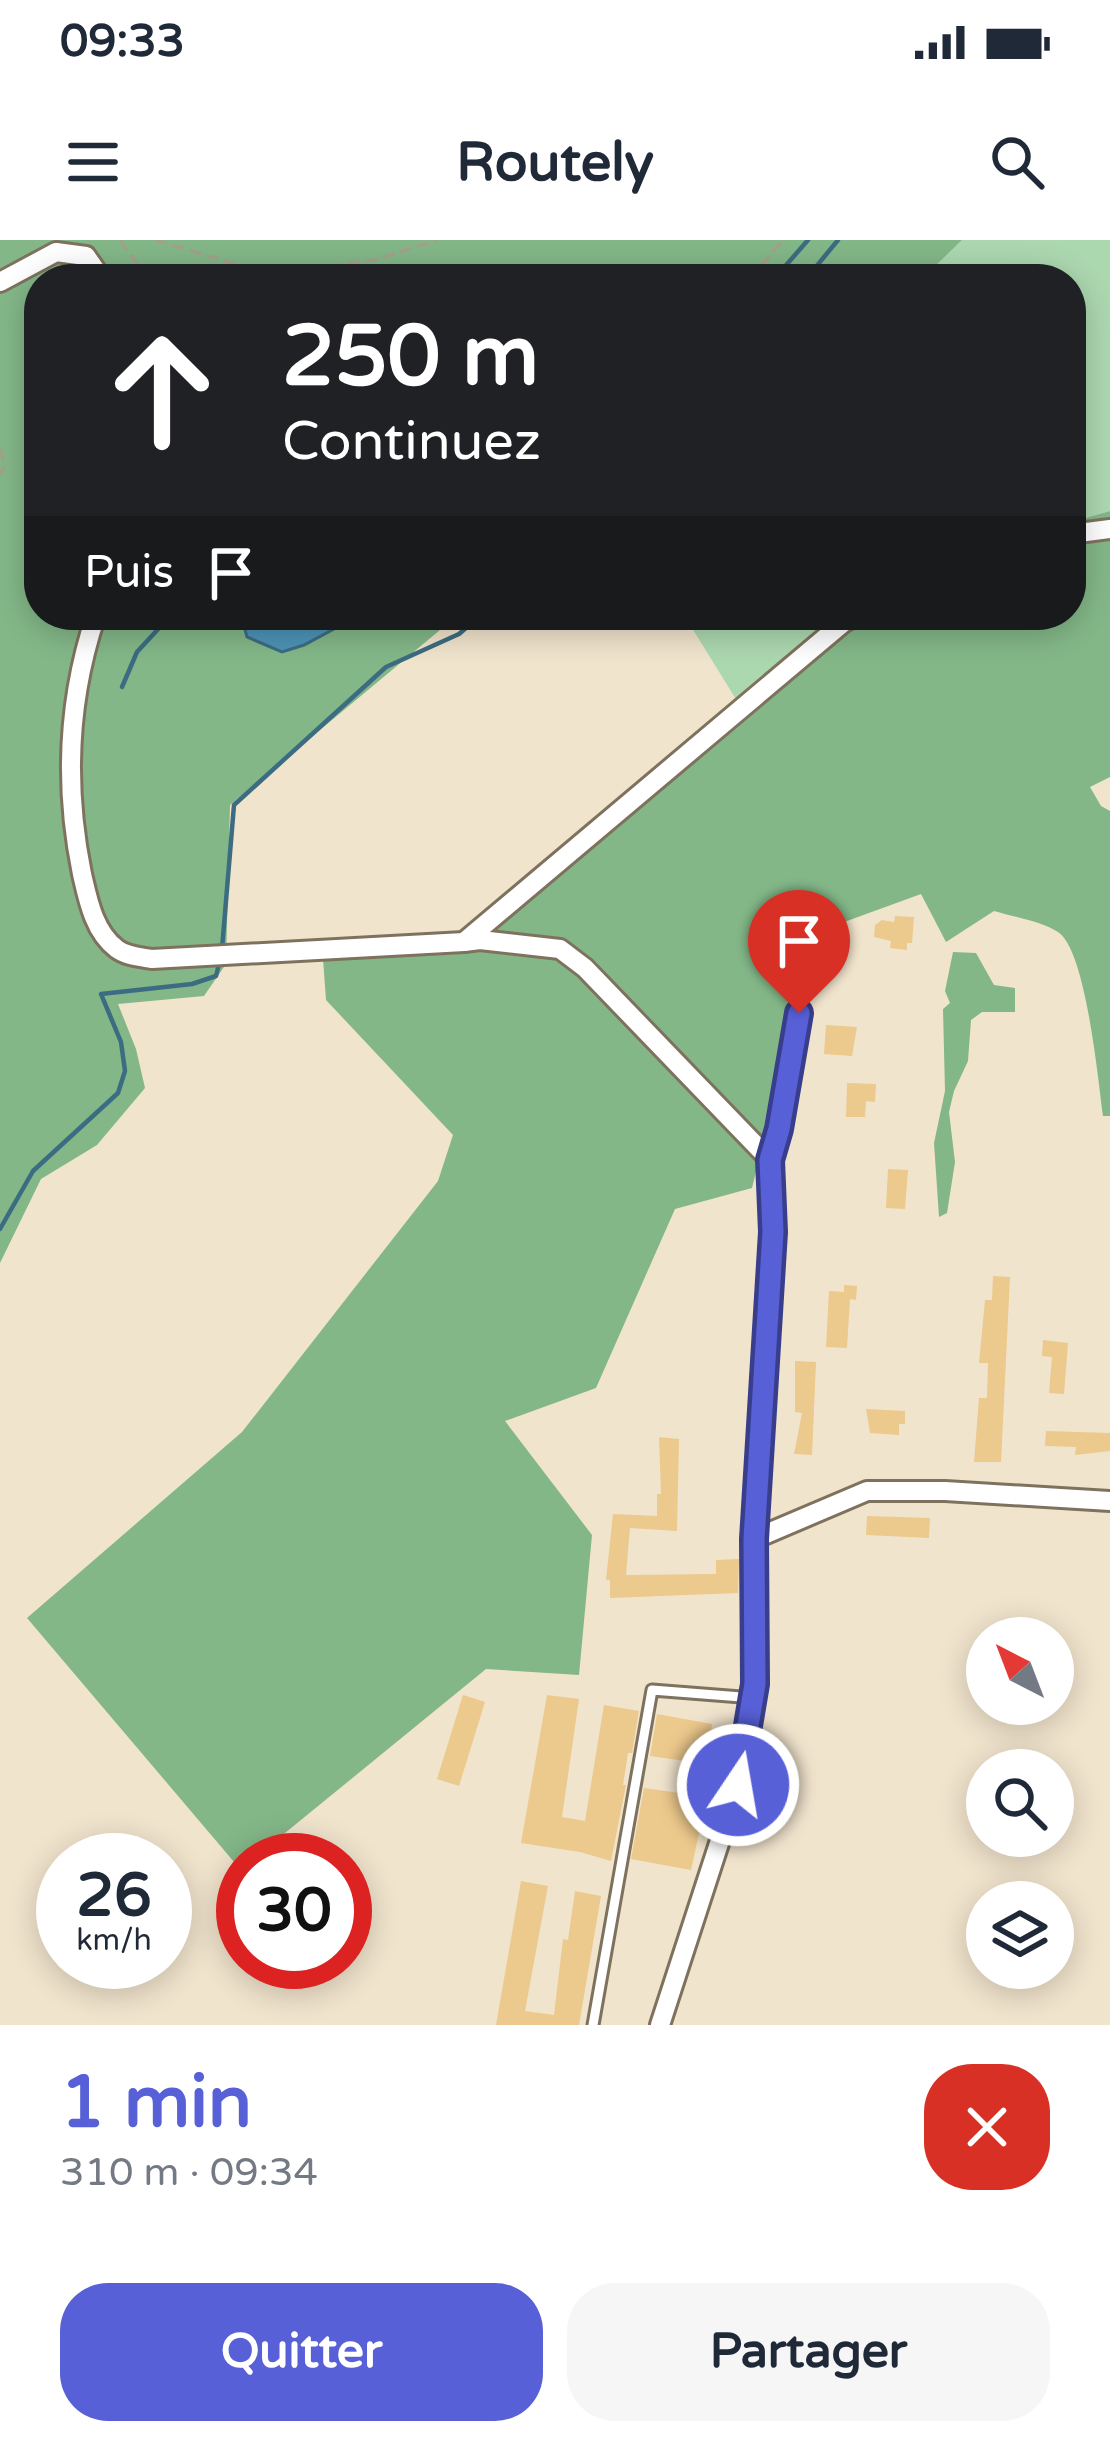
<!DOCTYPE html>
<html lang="fr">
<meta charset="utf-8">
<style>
:root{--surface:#fff;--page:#f6f6f7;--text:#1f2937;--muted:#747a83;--accent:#5760d7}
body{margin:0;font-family:"Varela Round",sans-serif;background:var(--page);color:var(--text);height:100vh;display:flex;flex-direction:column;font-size:45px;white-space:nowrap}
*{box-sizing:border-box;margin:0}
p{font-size:39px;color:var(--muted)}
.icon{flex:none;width:66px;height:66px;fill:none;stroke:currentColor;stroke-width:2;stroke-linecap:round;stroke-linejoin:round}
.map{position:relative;height:1785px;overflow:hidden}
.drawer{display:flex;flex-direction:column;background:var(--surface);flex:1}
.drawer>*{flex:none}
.top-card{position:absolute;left:24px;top:24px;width:1062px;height:366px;border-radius:48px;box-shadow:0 6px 30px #0003;background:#202124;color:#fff;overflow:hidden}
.needle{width:78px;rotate:318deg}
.controls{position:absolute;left:966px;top:1377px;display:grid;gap:24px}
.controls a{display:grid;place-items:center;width:108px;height:108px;border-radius:50%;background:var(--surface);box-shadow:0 6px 30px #0003;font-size:60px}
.speed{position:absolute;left:36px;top:1593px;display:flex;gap:24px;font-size:60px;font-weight:700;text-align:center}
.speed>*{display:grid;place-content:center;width:156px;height:156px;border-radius:50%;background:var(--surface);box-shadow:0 6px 30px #0003;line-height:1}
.speed small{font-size:30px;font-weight:400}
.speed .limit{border:18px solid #d22;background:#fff;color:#111}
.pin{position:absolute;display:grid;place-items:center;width:102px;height:102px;color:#fff;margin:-123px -51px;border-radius:50% 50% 50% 0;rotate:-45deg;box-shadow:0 0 12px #0007}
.pin .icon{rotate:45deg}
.me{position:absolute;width:132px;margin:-66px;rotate:12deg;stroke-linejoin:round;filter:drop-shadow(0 0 9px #0008)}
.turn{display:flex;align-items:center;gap:42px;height:252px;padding:0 60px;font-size:54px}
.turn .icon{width:156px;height:156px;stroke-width:2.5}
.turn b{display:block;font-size:84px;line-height:102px}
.then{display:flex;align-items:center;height:114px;padding:0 60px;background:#0003;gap:24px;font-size:45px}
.round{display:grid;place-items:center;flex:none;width:126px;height:126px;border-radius:48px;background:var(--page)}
.summary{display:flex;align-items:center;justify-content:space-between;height:204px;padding:0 60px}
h1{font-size:72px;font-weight:700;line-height:90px;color:var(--accent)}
.button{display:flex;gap:24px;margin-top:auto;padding:24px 60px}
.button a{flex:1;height:138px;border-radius:48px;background:var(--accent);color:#fff;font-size:48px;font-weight:700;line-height:138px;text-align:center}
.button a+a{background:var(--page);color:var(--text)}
.status{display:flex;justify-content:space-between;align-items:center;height:84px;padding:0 60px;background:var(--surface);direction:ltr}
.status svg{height:33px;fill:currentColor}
header{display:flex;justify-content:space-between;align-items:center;height:156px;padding:0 60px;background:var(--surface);font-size:54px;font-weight:700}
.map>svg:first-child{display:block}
.green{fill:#acd8b0}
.forest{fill:#83b788}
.water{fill:#4d93b6;stroke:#3c6c82;stroke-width:3}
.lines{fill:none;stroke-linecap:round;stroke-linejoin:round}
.stream{stroke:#3c6c82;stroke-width:4.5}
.building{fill:#ecc98c}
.lane-casing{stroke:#7e725e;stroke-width:15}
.street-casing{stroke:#7e725e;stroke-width:24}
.path{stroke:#a89e8c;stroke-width:3;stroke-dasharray:12 6;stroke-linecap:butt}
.lane{stroke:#fff;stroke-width:9}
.street{stroke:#fff;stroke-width:18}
.route-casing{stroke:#393e8c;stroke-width:30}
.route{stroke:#5760d7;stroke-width:21}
</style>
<div class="status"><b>09:33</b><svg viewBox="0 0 49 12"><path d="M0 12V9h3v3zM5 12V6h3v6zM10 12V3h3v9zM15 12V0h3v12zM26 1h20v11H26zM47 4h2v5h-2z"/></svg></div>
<header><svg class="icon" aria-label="menu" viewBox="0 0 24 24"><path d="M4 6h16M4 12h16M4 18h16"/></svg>Routely<svg class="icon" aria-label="search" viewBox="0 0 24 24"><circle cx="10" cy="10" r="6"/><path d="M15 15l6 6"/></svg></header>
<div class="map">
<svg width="1110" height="1785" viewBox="0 0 1110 1785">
<rect width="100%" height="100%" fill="#f1e4cd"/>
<!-- green -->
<g class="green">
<polygon points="962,0 1110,0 1110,271 1071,282 1071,39 922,39"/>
<polygon points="684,375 879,375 737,461"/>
</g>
<!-- forest -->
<g class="forest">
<polygon points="0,0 962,0 922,39 39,39 39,375 241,375 248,397 348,381 360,375 458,375 230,565 226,724 204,756 118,764 136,809 145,848 97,905 41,939 0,1023"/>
<path d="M1110,271v266l-20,10 11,19 9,5v305h-7c-5,-36 -17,-166 -45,-184 -17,-11 -44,-15 -64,-21l-48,31 -25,-48 -107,39 -62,255 -77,21 -79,179 -91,33 87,114 -13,140 -93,-6 -234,191h-9l-3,9 -213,-251 215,-186 196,-251 15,-46 -127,-135 -3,-41 138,-11 383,-313 35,-20h192v-93z"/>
<polygon points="953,712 976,713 994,745 1015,748 1015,772 982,772 971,780 968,821 954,851 949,872 955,922 947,973 939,977 934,903 945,851 943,769 950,763 945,751"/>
</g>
<!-- water -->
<polygon class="water" points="241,375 360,375 304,405 282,412 247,397"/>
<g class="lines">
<!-- stream -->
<g class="stream">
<polyline points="774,39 808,0"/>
<polyline points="806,39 838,0"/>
<polyline points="122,447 137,412 171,375"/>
<polyline points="222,709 234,565 386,427 459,394 481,375"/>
<polyline points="0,989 33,931 118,853 125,831 121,802 101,754 192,744 216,736 220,720"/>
</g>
</g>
<!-- building -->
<g class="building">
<polygon points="895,676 914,677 912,703 907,703 907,710 890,708 891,701 874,697 875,685 882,680 894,682"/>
<polygon points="826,785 857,787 852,816 824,814"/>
<polygon points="847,843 876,844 875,862 866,861 865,877 846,877"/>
<polygon points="888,929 908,930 905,969 886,968"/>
<polygon points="993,1036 1010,1037 1001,1222 974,1222 979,1158 987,1158 988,1123 979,1123 985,1060 992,1060"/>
<polygon points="844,1045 857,1046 856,1060 850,1059 847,1108 826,1107 829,1051 844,1052"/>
<polygon points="1043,1100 1068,1103 1064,1154 1049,1153 1052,1117 1042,1116"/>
<polygon points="795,1121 816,1122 812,1215 794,1214 802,1173 795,1172"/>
<polygon points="866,1169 905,1171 905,1184 899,1184 899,1195 870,1193"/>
<polygon points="1046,1191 1110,1193 1110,1211 1075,1215 1076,1207 1045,1206"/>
<polygon points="659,1197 679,1199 677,1291 630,1288 626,1335 716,1334 716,1320 739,1319 738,1353 610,1358 610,1340 606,1340 613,1274 657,1276 657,1254 661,1254"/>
<polygon points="867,1276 930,1278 929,1298 866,1295"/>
<polygon points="463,1455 485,1462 459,1546 437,1539"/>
<polygon points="547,1455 579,1459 562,1577 585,1581 604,1465 639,1471 632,1513 628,1513 623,1545 626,1545 611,1621 580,1612 521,1603"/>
<polygon points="657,1474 712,1484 706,1524 650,1516"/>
<polygon points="644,1548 707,1557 691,1630 631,1619"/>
<polygon points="521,1641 548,1646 525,1771 554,1775 563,1699 568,1700 575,1651 601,1656 579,1785 496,1785"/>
</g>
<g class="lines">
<defs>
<g id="lane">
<polyline points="770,920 779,889 806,734"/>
<polyline points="593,1785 652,1450 754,1458"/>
</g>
<g id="street">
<polyline points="0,42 56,12 86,16 102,39"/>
<polyline points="1071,294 1110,289"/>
<path d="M96,375c-29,86 -32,171 -14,259 6,26 12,58 35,75 9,7 23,8 35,10l312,-17 380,-320 14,-7"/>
<polyline points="464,702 480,700 560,709 585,728 770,920 773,992 754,1299 755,1445 750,1491 738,1545 660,1785"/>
<polyline points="754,1299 867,1251 945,1251 1110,1261"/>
</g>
</defs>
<!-- lane casing -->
<use href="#lane" class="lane-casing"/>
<!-- street casing -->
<use href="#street" class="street-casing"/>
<!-- path -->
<g class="path">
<polyline points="120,0 148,39"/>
<polyline points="155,0 266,33 374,20 437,0"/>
<polyline points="750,39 783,0"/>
<polyline points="0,209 5,225 0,235"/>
</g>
<!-- lane -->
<use href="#lane" class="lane"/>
<!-- street -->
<use href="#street" class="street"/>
</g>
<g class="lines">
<defs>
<polyline id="route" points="738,1545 755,1444 754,1299 773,992 770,920 779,889 799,773"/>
</defs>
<!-- route casing -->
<use href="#route" class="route-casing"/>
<!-- route -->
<use href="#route" class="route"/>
</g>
</svg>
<div class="controls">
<a><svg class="needle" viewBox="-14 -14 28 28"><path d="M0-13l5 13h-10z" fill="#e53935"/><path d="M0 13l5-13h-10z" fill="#747a83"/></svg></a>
<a><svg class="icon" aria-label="search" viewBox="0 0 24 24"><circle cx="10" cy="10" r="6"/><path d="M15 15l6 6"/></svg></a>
<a><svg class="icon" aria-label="layers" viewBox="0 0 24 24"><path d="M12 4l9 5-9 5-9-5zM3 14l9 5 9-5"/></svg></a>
</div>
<div class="speed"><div>26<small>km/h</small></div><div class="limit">30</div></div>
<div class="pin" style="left:799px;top:773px;background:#d93025"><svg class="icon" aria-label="arrive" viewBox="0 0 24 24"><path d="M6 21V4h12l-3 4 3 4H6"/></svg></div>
<svg class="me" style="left:738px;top:1545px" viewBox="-20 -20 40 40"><circle r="17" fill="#5760d7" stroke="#fff" stroke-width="3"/><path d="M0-11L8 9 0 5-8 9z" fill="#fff"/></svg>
<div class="top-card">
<div class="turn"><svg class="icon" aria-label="ahead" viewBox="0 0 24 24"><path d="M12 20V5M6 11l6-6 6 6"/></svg><div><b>250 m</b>Continuez</div></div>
<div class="then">Puis<svg class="icon" aria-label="arrive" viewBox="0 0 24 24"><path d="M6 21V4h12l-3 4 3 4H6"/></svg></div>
</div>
</div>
<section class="drawer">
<div class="summary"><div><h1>1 min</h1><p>310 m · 09:34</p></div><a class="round" style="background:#d93025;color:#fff"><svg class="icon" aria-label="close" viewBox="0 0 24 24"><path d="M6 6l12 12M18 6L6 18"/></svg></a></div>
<div class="button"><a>Quitter</a><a>Partager</a></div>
</section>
